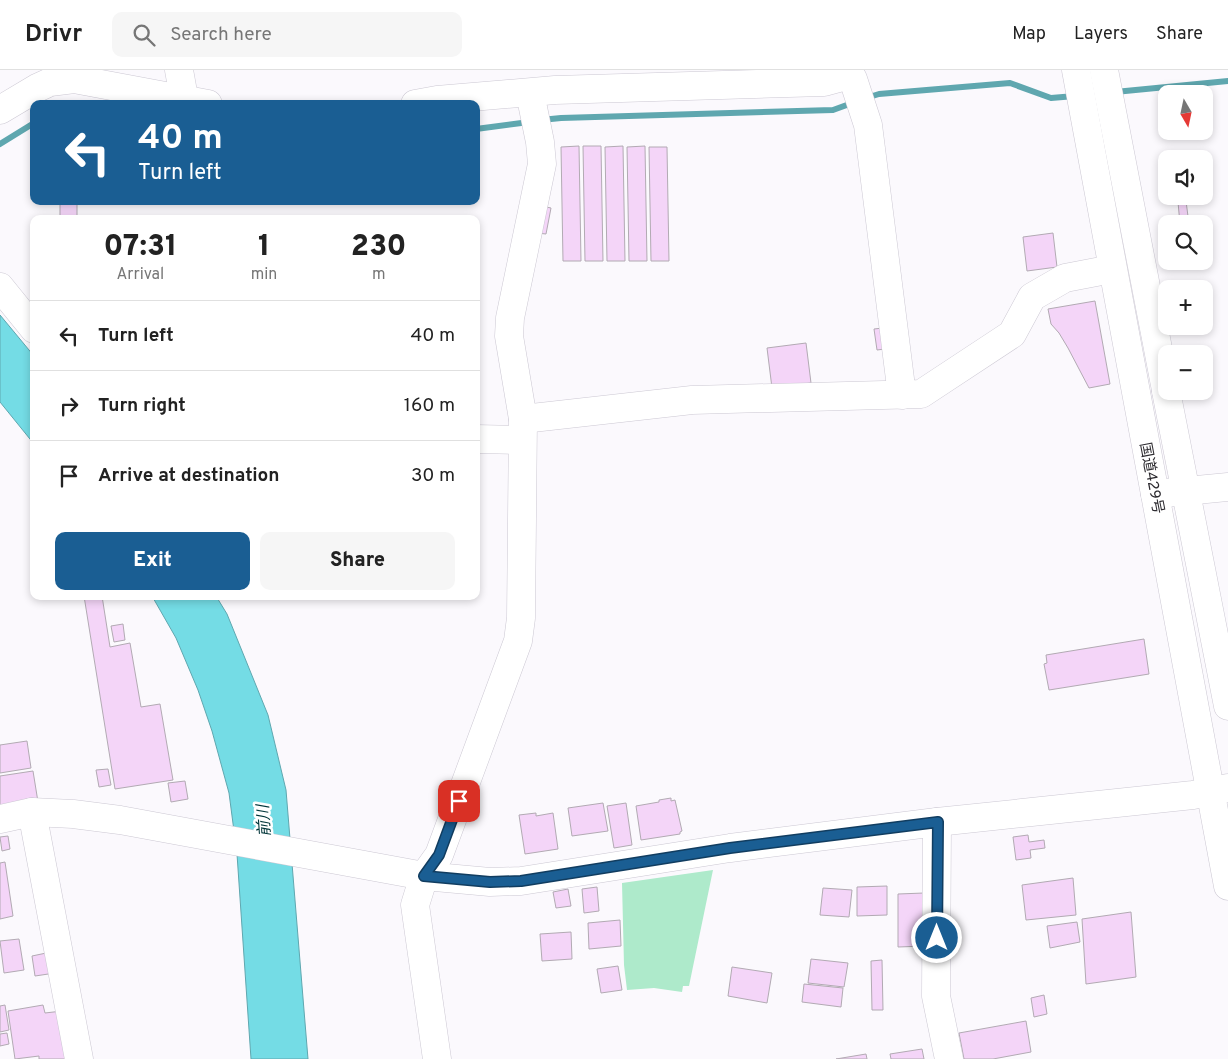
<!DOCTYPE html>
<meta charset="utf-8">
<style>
:root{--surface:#fff;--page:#f6f6f6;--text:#222;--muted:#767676;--line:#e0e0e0;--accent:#1a5e93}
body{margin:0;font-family:Overpass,"Noto Sans JP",sans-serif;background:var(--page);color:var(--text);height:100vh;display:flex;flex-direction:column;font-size:19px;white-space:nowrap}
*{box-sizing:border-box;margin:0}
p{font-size:16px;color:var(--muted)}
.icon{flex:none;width:28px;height:28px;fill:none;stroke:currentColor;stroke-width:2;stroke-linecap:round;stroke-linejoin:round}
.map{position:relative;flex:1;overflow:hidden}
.drawer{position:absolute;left:30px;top:145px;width:450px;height:385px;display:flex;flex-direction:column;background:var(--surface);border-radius:10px;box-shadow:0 2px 8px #0003}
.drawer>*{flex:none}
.hud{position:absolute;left:30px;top:30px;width:450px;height:105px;border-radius:10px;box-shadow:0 2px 8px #0003;background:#1a5e93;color:#fff;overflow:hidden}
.needle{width:32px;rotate:171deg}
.fabs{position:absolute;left:1158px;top:15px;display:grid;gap:10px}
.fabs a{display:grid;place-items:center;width:55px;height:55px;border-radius:10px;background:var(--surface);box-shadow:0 2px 8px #0003;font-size:25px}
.pin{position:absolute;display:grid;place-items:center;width:42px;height:42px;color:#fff;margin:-21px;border-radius:10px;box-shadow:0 2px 8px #0006}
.me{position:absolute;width:55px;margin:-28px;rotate:0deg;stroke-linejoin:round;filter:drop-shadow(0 0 4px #0008)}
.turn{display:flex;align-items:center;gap:18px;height:105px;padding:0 25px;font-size:22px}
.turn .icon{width:65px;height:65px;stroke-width:2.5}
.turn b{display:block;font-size:35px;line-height:42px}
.eta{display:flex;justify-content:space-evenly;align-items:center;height:85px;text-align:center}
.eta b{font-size:30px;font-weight:800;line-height:35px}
.action{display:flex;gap:10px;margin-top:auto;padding:10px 25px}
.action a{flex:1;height:58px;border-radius:10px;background:var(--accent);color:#fff;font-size:20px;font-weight:800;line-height:58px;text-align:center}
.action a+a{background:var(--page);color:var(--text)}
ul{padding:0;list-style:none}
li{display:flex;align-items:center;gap:15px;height:70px;padding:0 25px;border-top:1px solid var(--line)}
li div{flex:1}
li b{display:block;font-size:19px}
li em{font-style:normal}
header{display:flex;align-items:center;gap:30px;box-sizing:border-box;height:70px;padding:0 25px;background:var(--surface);border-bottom:1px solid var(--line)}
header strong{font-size:24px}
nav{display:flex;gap:28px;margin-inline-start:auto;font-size:18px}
.search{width:350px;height:45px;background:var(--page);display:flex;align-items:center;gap:12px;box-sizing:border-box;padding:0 18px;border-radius:10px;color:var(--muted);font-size:19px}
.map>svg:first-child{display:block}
.green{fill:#aeeacb}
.water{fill:#74dce5;stroke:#5fa7af}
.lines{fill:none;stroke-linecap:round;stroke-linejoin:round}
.stream{stroke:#5fa7af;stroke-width:6}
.building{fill:#f4d5f8;stroke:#b2aab3}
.minor-casing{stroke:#ccc8d3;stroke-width:29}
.highway-casing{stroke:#ccc8d3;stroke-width:29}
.minor{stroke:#fff;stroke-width:28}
.highway{stroke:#fff;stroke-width:28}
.route-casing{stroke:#113d60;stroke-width:12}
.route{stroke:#1a5e93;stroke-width:9}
.labels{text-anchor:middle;stroke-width:5;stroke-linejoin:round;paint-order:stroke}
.street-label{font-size:15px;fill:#2e2c31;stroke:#fff}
.water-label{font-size:16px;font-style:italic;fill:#003539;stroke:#fff}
</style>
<header>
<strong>Drivr</strong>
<div class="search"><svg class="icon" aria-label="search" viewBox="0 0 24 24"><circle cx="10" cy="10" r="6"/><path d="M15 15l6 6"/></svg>Search here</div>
<nav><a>Map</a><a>Layers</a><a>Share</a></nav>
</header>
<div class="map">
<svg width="1228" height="989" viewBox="0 0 1228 989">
<rect width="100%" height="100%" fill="#fbf9fd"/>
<!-- green -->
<polygon class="green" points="713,800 689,916 683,916 682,922 654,918 627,920 624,895 622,813"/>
<!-- water -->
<g class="water">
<polygon points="0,245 34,286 34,374 0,332"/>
<polygon points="152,526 216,526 227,544 268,645 286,720 308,989 251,989 237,784 229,723 212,661 198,620 176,568"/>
</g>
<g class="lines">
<!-- stream -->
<g class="stream">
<polyline points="1115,22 1228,11"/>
<polyline points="866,28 879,24 1010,13 1051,28 1075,26"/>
<polyline points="541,50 561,48 833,40 855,32"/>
<polyline points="476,59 529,52"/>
<polyline points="0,74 34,53"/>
</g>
</g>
<!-- building -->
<g class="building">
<polygon points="579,76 581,191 563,191 561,77"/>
<polygon points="583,76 601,76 603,191 585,191"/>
<polygon points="623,76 625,191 607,191 605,77"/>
<polygon points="645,76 647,191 629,191 627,77"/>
<polygon points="649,77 667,77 669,191 651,191"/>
<rect x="60" y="131" width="17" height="18"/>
<polygon points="1186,131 1189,154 1180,154 1178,132"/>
<polygon points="542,136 551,138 546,164 537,163"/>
<polygon points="1053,163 1057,197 1027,201 1023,167"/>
<polygon points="1095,231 1110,314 1089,318 1068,278 1059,263 1051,254 1048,239"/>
<polygon points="883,258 885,279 877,280 874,259"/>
<polygon points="806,273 811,313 772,318 767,278"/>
<polygon points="84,526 102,526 110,577 130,573 141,637 160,634 173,710 115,719"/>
<polygon points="123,554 125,570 114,572 111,556"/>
<polygon points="1144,569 1149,604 1049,620 1044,594 1047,593 1046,585"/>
<polygon points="27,671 31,698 0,703 0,675"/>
<polygon points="108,699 111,715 99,717 96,700"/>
<polygon points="33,701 38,732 0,738 0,706"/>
<polygon points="185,711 188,729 171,732 168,713"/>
<polygon points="671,728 671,731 675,730 682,761 680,762 680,764 641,770 636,736 659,732 659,730"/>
<polygon points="603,733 608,761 572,766 568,738"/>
<polygon points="626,733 632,775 614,778 607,736"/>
<polygon points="536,743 536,746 553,743 558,779 525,784 519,745"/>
<polygon points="1028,765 1029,772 1044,770 1045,778 1030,780 1031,788 1016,790 1013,767"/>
<polygon points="8,766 10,779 2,781 0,767"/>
<polygon points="5,792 13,846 0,849 0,793"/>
<polygon points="1073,808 1076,845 1026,850 1022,815"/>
<polygon points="887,816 887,845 857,846 857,817"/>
<polygon points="597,817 599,841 584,843 582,819"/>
<polygon points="823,818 852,820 849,847 820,845"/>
<polygon points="568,819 571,836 556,838 553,822"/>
<polygon points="924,823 925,876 898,877 898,824"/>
<polygon points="1131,842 1136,907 1086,914 1082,849"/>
<polygon points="620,850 621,876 589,879 588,853"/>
<polygon points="1077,852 1080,872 1050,878 1047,856"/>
<polygon points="571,862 572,889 542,891 540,864"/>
<polygon points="19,869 24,900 4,903 0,871"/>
<polygon points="51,882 55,903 35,906 32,886"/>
<polygon points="811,889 848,893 844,917 808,913"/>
<polygon points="882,890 883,940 872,940 871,891"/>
<polygon points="618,896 622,920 601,923 597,899"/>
<polygon points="732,897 772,903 767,933 728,926"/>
<polygon points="804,914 843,918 841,937 802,932"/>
<polygon points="1044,925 1047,944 1034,947 1031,928"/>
<polygon points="5,935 9,960 0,962 0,936"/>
<polygon points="43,935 45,943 62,941 69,989 39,989 39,986 15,989 8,941"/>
<polygon points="1026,951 1031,982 993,989 964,989 959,963"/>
<polygon points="7,963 9,974 0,976 0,964"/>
<polygon points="922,979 924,989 891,989 890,984"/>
<polygon points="866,984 867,989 836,989"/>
</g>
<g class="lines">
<defs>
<g id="minor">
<polyline points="179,0 184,28"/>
<polyline points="415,34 437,30 555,20 824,12 846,6 853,9 868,55 902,325"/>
<polyline points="0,40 37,18 50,12 74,9 208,34"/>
<polyline points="0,217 34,259"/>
<polyline points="523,349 692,330 921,324 1012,264 1032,227 1065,208 1112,199"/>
<polyline points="476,369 522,370"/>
<polyline points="1155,424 1228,417"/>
<polyline points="32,742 79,989"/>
<polyline points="0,749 32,742 73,744 120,750 424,806 490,812 521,811 730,778 937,752 1193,725 1228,718"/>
<polyline points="937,752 936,926 949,989"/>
<polyline points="437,989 415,835 424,806 439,785 518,571 521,548 523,349 509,266 510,248 542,94 540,72 530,23"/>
</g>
<g id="highway">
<polyline points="1076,0 1228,816"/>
<polyline points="1104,0 1166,320"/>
<polyline points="1166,321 1228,636"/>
</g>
</defs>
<!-- minor casing -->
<use href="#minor" class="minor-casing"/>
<!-- highway casing -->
<use href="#highway" class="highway-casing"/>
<!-- minor -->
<use href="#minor" class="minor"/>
<!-- highway -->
<use href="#highway" class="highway"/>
</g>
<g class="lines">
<defs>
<polyline id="route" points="459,731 439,785 424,806 490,812 521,811 730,778 938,752 937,868"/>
</defs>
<!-- route casing -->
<use href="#route" class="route-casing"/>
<!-- route -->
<use href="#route" class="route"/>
</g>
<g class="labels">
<!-- street labels -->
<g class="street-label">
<text transform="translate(1152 408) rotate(79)" y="5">国道429号</text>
</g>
<!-- water labels -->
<g class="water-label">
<text transform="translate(263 751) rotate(-94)" y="6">前川</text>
</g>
</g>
</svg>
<div class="fabs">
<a><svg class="needle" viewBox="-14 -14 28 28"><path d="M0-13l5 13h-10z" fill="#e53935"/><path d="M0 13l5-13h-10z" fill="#767676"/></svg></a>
<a><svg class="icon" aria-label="sound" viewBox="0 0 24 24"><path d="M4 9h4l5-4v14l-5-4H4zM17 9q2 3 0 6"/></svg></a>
<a><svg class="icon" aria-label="search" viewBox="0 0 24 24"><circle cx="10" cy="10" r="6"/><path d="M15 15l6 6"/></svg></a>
<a>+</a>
<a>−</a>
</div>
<div class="pin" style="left:459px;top:731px;background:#d93025"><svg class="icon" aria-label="arrive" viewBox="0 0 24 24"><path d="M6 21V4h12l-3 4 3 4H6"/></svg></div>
<svg class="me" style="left:937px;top:868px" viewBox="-20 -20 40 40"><circle r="17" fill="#1a5e93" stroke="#fff" stroke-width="3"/><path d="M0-11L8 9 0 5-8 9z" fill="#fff"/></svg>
<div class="hud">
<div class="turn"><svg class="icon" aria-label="left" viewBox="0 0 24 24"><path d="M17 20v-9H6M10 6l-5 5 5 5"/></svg><div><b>40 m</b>Turn left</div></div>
</div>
<section class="drawer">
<div class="eta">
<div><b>07:31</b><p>Arrival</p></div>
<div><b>1</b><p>min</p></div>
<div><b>230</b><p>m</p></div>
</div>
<ul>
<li><svg class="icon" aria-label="left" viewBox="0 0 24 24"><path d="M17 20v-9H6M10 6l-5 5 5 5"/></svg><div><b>Turn left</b></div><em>40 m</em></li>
<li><svg class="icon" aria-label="right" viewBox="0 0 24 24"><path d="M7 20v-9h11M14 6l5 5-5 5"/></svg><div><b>Turn right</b></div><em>160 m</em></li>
<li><svg class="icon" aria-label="arrive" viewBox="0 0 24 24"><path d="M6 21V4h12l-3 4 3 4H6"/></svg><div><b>Arrive at destination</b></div><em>30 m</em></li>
</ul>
<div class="action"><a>Exit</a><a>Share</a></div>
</section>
</div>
